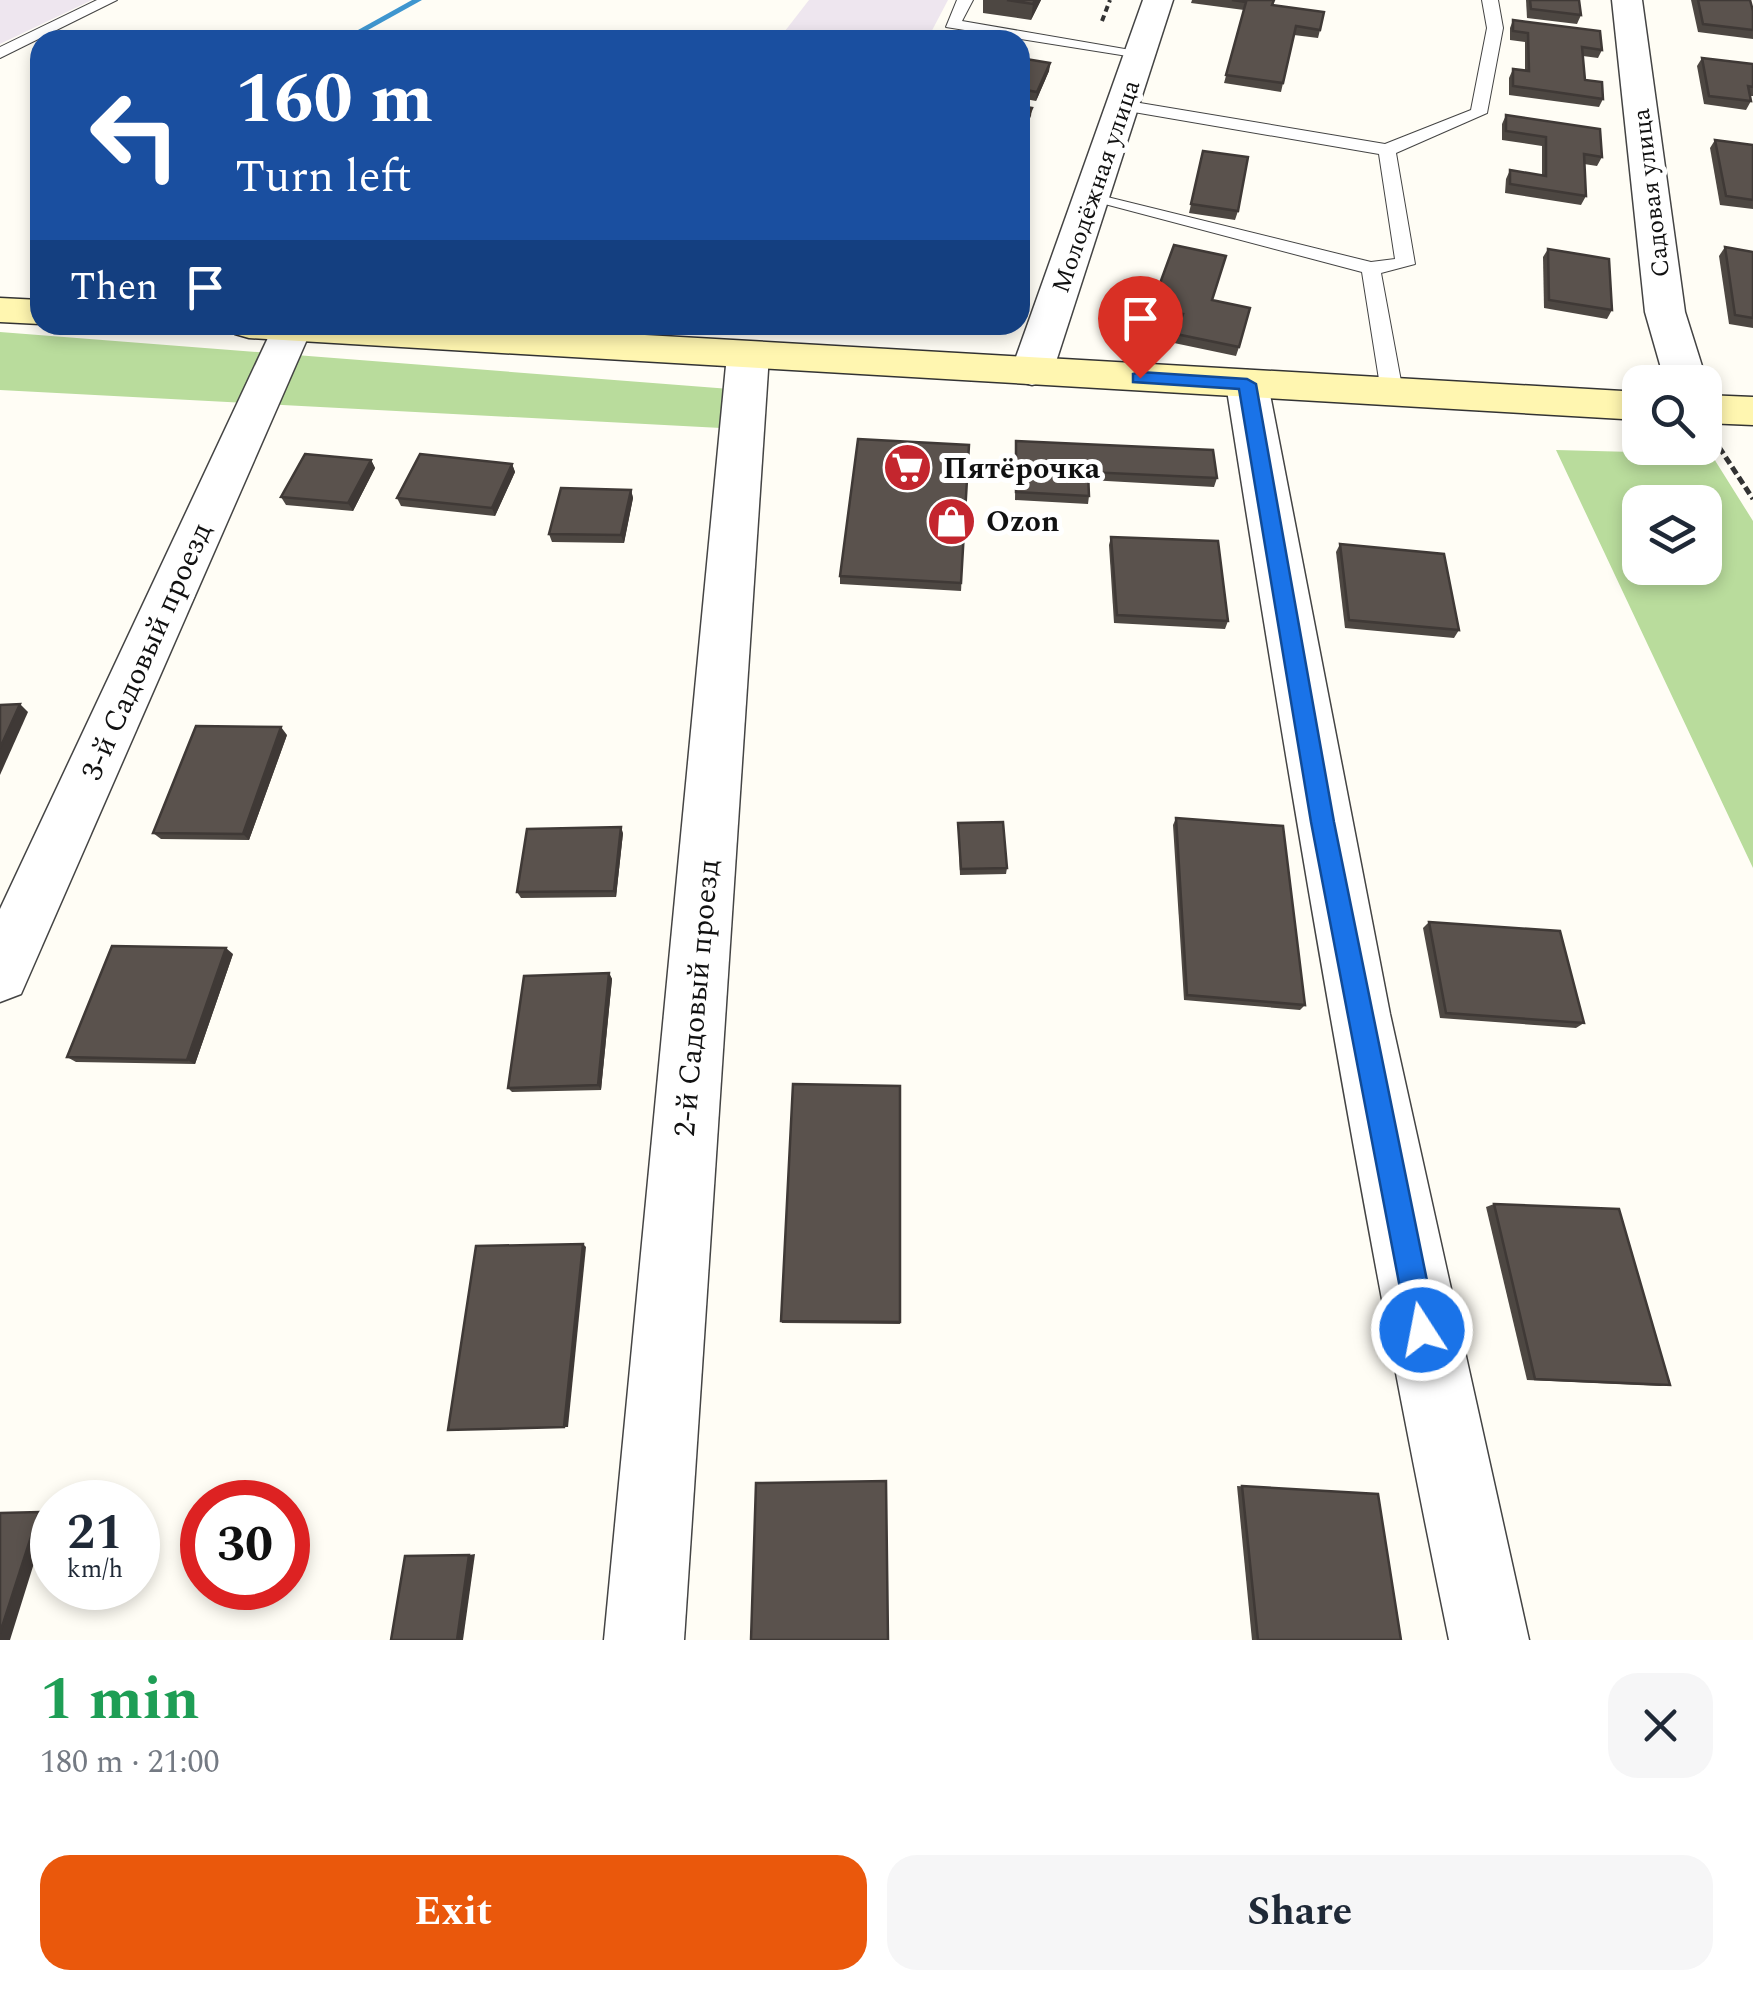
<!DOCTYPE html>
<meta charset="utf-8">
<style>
:root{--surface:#fff;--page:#f6f6f7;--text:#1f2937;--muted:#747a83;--accent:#ea580c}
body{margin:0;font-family:Spectral,serif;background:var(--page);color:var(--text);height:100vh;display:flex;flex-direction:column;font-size:38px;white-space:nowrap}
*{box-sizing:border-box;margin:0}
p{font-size:32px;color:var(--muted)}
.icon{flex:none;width:55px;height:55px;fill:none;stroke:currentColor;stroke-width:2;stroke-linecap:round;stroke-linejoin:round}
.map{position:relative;height:1640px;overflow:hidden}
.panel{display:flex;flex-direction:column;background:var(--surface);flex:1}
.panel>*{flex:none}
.guide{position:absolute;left:30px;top:30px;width:1000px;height:305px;border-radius:30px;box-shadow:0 5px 15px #0003;background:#1a4fa0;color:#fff;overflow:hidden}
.tools{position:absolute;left:1622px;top:365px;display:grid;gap:20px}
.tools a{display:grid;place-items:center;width:100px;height:100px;border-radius:20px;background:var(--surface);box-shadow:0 5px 15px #0003;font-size:50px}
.speed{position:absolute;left:30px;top:1480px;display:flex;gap:20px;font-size:50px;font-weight:700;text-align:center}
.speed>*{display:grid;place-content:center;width:130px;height:130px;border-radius:50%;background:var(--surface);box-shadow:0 5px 15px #0003;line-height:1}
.speed small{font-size:25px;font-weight:400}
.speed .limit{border:15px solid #d22;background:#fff;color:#111}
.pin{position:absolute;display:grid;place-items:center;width:85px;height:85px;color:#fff;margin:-102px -42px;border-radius:50% 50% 50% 0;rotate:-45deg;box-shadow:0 0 10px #0007}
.pin .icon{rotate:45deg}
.me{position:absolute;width:110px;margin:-55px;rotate:349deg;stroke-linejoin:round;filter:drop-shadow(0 0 8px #0008)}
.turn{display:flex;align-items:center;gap:35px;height:210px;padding:0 40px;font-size:45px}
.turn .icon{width:130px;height:130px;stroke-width:2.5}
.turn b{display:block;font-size:70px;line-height:85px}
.then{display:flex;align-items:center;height:95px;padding:0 40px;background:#0003;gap:20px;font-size:38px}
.round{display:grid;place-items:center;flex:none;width:105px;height:105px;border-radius:30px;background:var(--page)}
.summary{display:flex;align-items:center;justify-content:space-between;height:170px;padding:0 40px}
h1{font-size:60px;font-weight:700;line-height:75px;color:#1e9e55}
.primary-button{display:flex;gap:20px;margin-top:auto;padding:20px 40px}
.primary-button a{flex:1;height:115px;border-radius:30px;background:var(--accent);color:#fff;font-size:40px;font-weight:700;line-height:115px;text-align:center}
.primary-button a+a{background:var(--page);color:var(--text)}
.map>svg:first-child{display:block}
.industrial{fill:#eee6ef}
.forest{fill:#b9dc9c;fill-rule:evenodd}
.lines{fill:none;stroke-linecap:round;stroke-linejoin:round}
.stream{fill:#3f96cf;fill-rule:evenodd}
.lane-casing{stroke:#444;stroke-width:2}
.street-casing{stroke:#444;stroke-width:3}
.secondary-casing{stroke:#333;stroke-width:3}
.path-far1{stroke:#333;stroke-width:4;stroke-dasharray:6 4;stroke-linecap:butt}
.path{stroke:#333;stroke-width:5;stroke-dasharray:8 4;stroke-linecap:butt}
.lane{fill:#fff;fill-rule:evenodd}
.street{fill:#fff;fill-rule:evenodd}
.secondary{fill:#fff6b0;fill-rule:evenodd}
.wall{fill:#4d4742}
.shaded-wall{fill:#3f3936}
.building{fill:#5a524d;stroke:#3f3936;stroke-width:2.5}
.route{fill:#1a73e8;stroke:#114b97;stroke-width:2.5}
.labels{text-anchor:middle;stroke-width:10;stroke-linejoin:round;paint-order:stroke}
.far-street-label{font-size:25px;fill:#111;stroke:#fff}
.poi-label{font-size:30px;font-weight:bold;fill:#111;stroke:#fff;text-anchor:start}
.street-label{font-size:30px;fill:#111;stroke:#fff}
</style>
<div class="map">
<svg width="1753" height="1640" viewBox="0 0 1753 1640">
<rect width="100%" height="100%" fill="#fffdf5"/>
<!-- industrial -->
<g class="industrial">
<polygon points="0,0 92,0 0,44"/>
<polygon points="809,0 948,0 927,40 778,40"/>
</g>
<!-- forest -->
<g class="forest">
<polygon points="0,332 730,389 721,428 0,390"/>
<path d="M1556,450l155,4 42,67v347zM1640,502h65v66h-65z"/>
</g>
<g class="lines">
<!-- stream -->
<polygon class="stream" points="412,0 422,0 350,40 340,40"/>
<defs>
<g id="lane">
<polygon points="97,0 117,0 0,58 0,47"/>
<polygon points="957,0 973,0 962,21 1148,53 1140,58 946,27"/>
<polygon points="1482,0 1498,0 1503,28 1487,113 1396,153 1415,264 1381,273 1403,392 1399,397 1385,397 1381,392 1362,272 1082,198 1091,193 1371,262 1395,259 1379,154 1122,110 1114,105 1122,100 1385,144 1471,110 1487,28"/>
</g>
<g id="street">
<polygon points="1143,0 1173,0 1053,371 1047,381 1032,385 1017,381 1011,371"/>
<polygon points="1612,0 1642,0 1685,312 1707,382 1705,385 1665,382 1645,312"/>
<polygon points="274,325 312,328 21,994 0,1002 0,909"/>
<polygon points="748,342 763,346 769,355 684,1640 604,1640 727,355 733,346"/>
<path d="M1247,370l15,4 6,10 122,630 139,626h-80c-86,-417 -157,-836 -223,-1256l6,-10z"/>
</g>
<g id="secondary">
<polygon points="0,298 40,300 40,324 0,322"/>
<polygon points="229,325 470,325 1640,392 1640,420 249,338 235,334"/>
<polygon points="1705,395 1753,397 1753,425 1705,423"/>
</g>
</defs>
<!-- lane casing -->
<use href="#lane" class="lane-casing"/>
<!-- street casing -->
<use href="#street" class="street-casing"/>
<!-- secondary casing -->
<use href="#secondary" class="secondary-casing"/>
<!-- path-far1 -->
<polyline class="path-far1" points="1102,21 1110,0"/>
<!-- path -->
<polyline class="path" points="1719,447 1753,499"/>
<!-- lane -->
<use href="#lane" class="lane"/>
<!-- street -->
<use href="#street" class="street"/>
<!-- secondary -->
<use href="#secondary" class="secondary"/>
</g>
<!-- wall -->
<g class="wall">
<polygon points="983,0 1041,0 1031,20 983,13"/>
<polygon points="1192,0 1274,0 1272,5 1320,30 1318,38 1294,35 1281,92 1224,83 1244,10 1191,3"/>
<polygon points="1526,0 1579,0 1581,15 1577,24 1527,18"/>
<polygon points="1691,0 1750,0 1753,11 1753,39 1698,32"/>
<polygon points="1513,20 1602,50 1598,58 1583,56 1585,80 1603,99 1599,107 1509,95 1509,78 1513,69 1525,71 1525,42 1510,40 1510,28"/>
<polygon points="1020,58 1050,63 1049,71 1036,101 1020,98"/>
<polygon points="1702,58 1753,64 1753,96 1750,96 1751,101 1746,110 1704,104 1697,66"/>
<polygon points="1506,115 1602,157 1597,166 1584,164 1586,196 1581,205 1505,193 1506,179 1510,170 1542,175 1542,146 1502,140 1502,124"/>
<polygon points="1715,140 1753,145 1753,209 1720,205 1710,148"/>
<polygon points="1203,151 1238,211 1235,220 1189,213"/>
<polygon points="1725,247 1753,252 1753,328 1729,324 1719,256"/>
<polygon points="1548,249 1612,310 1607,319 1544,308 1543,257"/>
<polygon points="1213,300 1239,347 1236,356 1174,343 1180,323 1149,317 1151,308"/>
<polygon points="1016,441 1217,478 1214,487 1089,480 1089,496 1088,504 1015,500"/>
<polygon points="969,445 961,591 840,584 840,576"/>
<polygon points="371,460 375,468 353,511 286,505 281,497"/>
<polygon points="512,464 515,472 495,516 401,506 397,498"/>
<polygon points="631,490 633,498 624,543 552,542 549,534"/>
<polygon points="1111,537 1228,621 1225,629 1114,623 1109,545"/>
<polygon points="1340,544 1459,630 1454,638 1345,628 1336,552"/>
<polygon points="287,735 249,840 161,839 153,833"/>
<polygon points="1176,818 1305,1005 1300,1010 1184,1000 1173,825"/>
<polygon points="958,823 1007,868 1006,874 960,875"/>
<polygon points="623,833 616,897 521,898 517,892"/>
<polygon points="1429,922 1584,1023 1576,1028 1440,1018 1423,928"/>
<polygon points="233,954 195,1064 76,1062 67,1057"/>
<polygon points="609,973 612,979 601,1090 512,1092 508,1088"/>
<polygon points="900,1086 900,1324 782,1323 781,1321"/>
<polygon points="1494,1204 1670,1385 1660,1386 1527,1380 1486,1207"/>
<polygon points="1237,1486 1378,1494 1401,1640 1252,1640"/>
</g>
<!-- shaded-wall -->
<g class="shaded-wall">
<polygon points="1035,0 1041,0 1031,20 1033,4"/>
<polygon points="1050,63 1049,71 1036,101 1037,92"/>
<polygon points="1032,108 1031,116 1020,141 1020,135"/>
<polygon points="371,460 375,468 353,511 348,503"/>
<polygon points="512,464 515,472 495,516 492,508"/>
<polygon points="631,490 633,498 624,543 621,535"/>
<polygon points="20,704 28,712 0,775 0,748"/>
<polygon points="281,727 287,735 249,840 243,834"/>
<polygon points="621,827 623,833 616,897 614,891"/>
<polygon points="226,948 233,954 195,1064 187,1060"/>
<polygon points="609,973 612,979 601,1090 598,1085"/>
<polygon points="583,1244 586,1247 568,1427 564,1427"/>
<polygon points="39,1512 50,1512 10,1640 0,1640 0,1633"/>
<polygon points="475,1554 463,1640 457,1640 469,1555"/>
</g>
<!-- building -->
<g class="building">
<polygon points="1007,0 1035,0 1033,4"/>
<polygon points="1232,0 1274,0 1272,5 1324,12 1320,30 1296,26 1283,83 1226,75 1246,2"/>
<polygon points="1530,0 1579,0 1581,15 1531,9"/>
<polygon points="1698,0 1750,0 1753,11 1753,30 1703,24"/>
<polygon points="1513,20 1600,31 1602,50 1582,47 1585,80 1602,82 1603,99 1513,86 1513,69 1529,71 1528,33 1513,31"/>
<polygon points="1020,58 1050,63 1037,92 1020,89"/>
<polygon points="1702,58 1753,64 1753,87 1748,86 1751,101 1709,96"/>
<polygon points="1020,106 1032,108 1020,135"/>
<polygon points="1506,115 1600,129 1602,157 1584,154 1586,196 1510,184 1510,170 1546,176 1546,137 1506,131"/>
<polygon points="1715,140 1753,145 1753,200 1726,196"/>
<polygon points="1203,151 1248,157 1238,211 1191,204"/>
<polygon points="1174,245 1226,256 1212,300 1250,308 1239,347 1176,334 1183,314 1151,308"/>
<polygon points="1725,247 1753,252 1753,318 1735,315"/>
<polygon points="1548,249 1609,259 1612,310 1549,300"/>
<polygon points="858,439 969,445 961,583 840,576"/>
<polygon points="1016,441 1213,450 1217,478 1088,472 1089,496 1016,492"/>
<polygon points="305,454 371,460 348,503 281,497"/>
<polygon points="420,454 512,464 492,508 397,498"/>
<polygon points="561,488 631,490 621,535 549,534"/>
<polygon points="1111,537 1218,541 1228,621 1117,615"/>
<polygon points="1340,544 1444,554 1459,630 1349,620"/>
<polygon points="20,704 0,748 0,705"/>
<polygon points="196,726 281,727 243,834 153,833"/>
<polygon points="1176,818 1283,826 1305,1005 1187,995"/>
<polygon points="1003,822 1007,868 961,869 958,823"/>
<polygon points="621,827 614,891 517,892 527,829"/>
<polygon points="1429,922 1560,931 1584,1023 1446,1013"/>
<polygon points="112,946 226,948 187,1060 67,1057"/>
<polygon points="609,973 598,1085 508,1088 524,976"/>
<polygon points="793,1084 900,1086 900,1322 781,1321"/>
<polygon points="1494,1204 1619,1209 1670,1385 1535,1379"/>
<polygon points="583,1244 564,1427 448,1430 476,1246"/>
<polygon points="886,1481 888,1640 751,1640 756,1483"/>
<polygon points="1242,1486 1378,1494 1401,1640 1258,1640"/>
<polygon points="39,1512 0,1633 0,1513"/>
<polygon points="469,1555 457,1640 391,1640 405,1556"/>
</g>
<!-- route -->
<polygon class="route" points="1140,372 1247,379 1256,384 1334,822 1437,1330 1433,1341 1422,1345 1412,1341 1408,1330 1311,822 1239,389 1133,382 1133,374"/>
<!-- icons -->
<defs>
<symbol id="supermarket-disc" viewBox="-11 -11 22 22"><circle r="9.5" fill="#c4262e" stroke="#fff"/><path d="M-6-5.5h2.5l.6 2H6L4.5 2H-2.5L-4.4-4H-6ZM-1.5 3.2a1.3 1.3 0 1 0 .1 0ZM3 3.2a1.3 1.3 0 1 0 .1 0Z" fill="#fff"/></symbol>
<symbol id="shop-disc" viewBox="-11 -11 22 22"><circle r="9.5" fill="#c4262e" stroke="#fff"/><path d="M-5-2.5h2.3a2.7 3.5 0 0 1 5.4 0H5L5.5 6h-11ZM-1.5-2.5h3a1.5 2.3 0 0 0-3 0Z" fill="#fff"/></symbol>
</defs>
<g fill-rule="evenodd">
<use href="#supermarket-disc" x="880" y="440" width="55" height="55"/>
<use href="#shop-disc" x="924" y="494" width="55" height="55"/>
</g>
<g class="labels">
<!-- far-street labels -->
<g class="far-street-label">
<text transform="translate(1095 186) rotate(-71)" y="9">Молодёжная улица</text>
<text transform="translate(1650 193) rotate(-97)" y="9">Садовая улица</text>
</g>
<!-- poi labels -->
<g class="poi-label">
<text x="943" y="478">Пятёрочка</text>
<text x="986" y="531">Ozon</text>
</g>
<!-- street labels -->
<g class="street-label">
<text transform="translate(146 651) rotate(-66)" y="10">3-й Садовый проезд</text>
<text transform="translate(696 998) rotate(-85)" y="10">2-й Садовый проезд</text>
</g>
</g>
</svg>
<div class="tools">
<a><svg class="icon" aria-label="search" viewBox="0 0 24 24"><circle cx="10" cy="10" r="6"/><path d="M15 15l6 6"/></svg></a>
<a><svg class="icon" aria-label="layers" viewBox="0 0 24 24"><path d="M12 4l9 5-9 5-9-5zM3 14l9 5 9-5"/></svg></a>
</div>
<div class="speed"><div>21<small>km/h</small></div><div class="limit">30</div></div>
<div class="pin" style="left:1140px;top:378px;background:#d93025"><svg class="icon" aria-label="arrive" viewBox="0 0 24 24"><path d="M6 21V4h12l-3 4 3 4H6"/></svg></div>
<svg class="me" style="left:1422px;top:1330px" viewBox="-20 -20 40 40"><circle r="17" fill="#1a73e8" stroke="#fff" stroke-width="3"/><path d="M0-11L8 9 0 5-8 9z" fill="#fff"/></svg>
<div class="guide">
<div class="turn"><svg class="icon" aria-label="left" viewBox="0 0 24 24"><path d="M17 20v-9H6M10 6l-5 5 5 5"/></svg><div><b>160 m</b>Turn left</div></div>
<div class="then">Then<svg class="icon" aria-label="arrive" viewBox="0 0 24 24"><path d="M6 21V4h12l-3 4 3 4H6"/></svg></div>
</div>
</div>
<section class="panel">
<div class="summary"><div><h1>1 min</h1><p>180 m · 21:00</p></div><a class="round"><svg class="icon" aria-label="close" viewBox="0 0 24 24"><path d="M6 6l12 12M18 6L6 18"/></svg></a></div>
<div class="primary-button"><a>Exit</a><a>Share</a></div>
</section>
